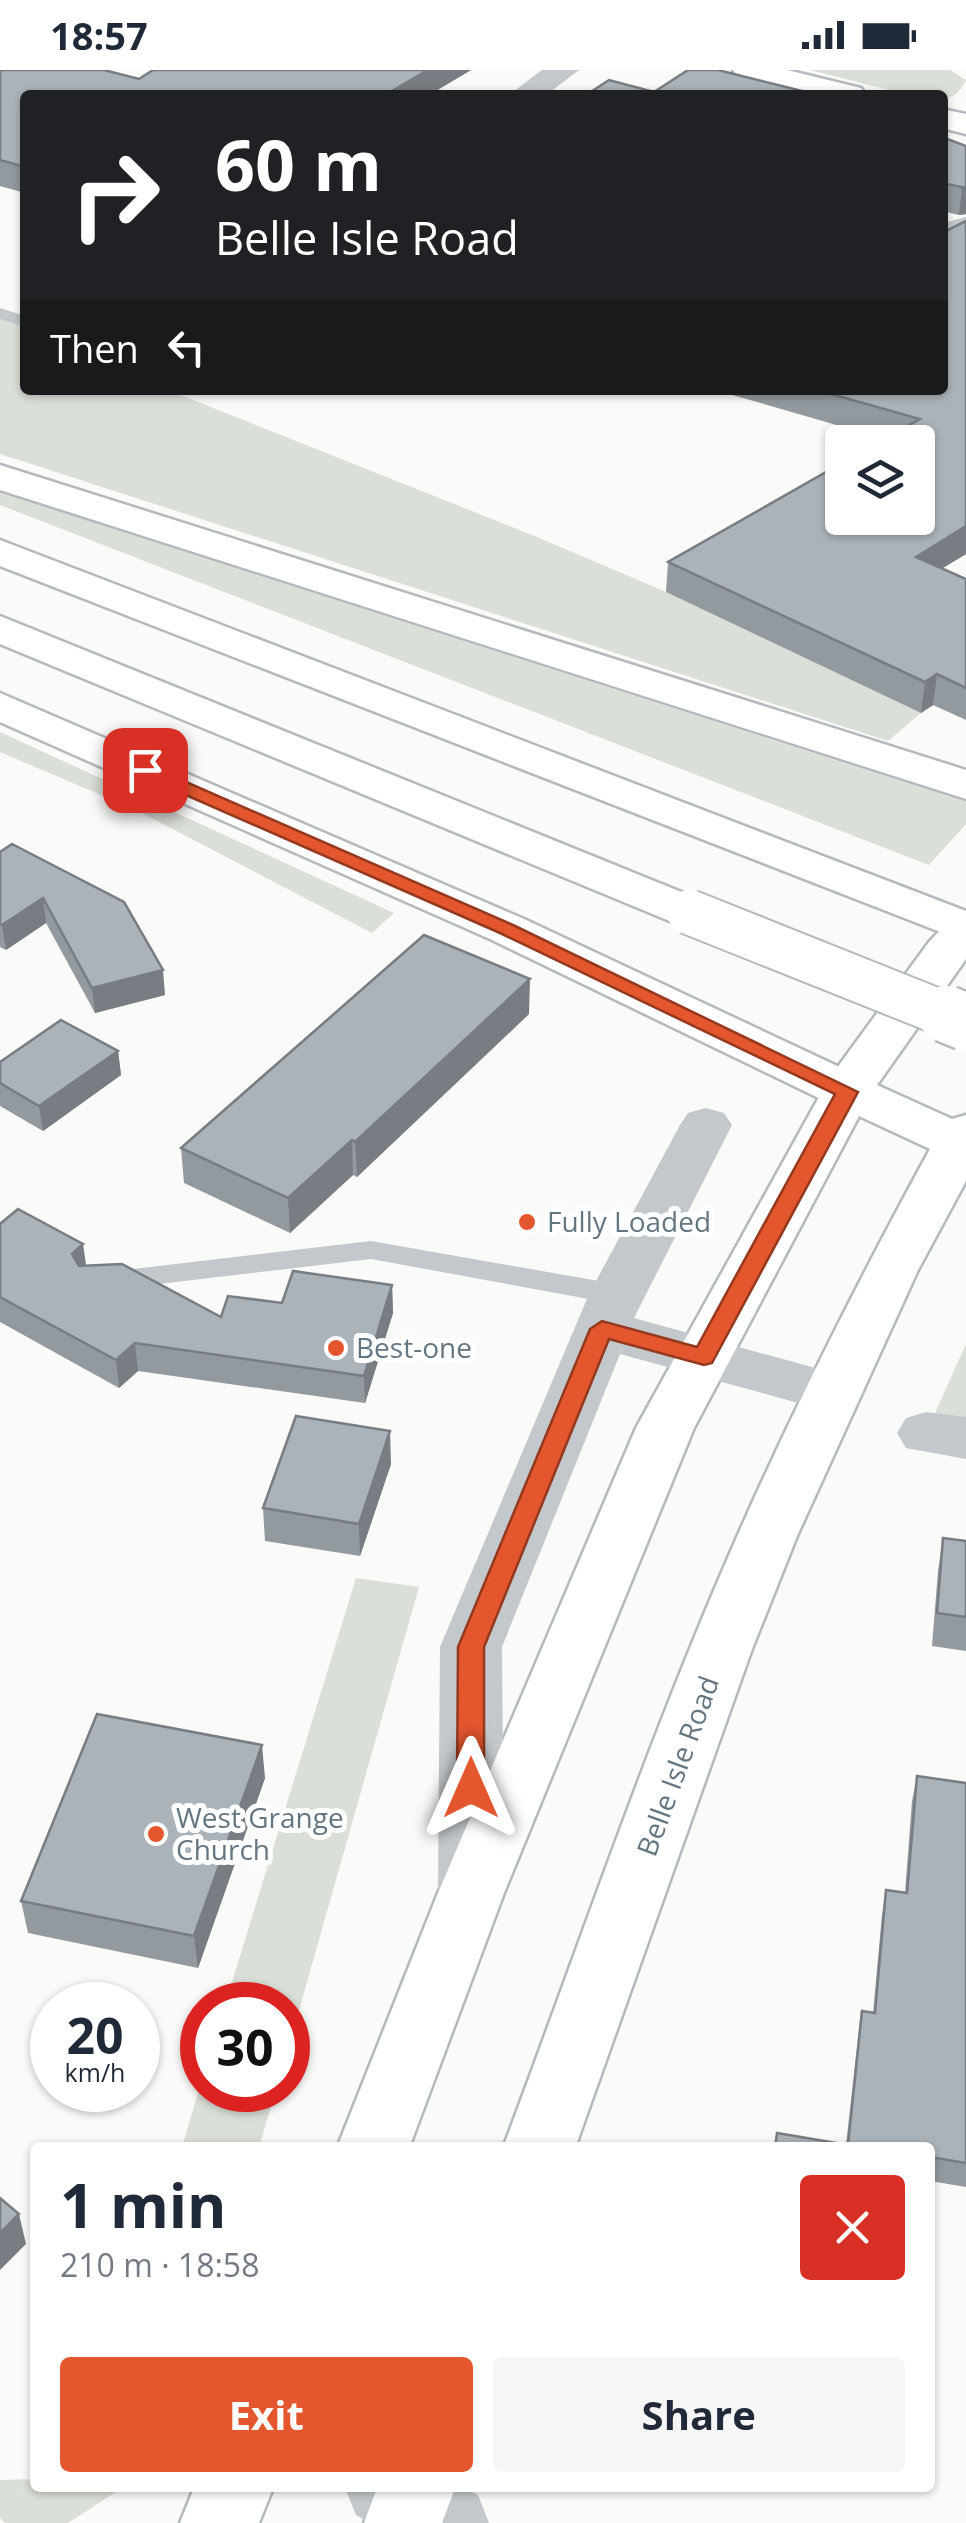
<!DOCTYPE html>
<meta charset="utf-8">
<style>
:root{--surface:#fff;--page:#f6f6f7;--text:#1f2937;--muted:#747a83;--accent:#e4572e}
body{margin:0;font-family:"Open Sans",sans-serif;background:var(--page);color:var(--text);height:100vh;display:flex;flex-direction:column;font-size:38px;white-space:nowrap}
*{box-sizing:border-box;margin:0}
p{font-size:32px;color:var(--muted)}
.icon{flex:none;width:55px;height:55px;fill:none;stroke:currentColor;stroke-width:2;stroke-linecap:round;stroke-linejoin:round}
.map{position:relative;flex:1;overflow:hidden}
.panel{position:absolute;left:30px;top:2072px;width:905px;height:350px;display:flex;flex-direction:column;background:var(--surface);border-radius:10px;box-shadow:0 2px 8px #0004}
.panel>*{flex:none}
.top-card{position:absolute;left:20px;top:20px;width:928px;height:305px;border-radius:10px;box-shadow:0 2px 8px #0004;background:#202124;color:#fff;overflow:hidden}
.buttons{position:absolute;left:825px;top:355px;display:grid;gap:20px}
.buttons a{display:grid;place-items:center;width:110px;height:110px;border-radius:10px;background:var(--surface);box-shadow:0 2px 8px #0004;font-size:50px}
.speed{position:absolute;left:30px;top:1912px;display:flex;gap:20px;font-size:50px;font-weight:700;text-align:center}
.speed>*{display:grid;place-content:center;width:130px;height:130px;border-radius:50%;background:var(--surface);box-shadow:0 2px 8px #0004;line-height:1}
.speed small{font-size:25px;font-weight:400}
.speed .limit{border:15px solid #d22;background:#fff;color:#111}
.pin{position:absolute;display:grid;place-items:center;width:85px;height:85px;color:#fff;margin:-42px;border-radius:20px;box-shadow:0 5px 15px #0006}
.me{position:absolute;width:110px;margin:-55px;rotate:0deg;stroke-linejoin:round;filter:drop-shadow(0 0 8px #0008)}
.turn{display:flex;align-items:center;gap:35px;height:210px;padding:0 30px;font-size:45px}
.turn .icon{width:130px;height:130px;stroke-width:2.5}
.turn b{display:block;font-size:70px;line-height:85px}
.then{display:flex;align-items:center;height:95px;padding:0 30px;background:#0003;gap:20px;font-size:38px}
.round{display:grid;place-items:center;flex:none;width:105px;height:105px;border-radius:10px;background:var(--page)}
.summary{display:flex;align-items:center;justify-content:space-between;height:170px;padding:0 30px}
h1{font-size:60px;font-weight:700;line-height:75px}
.action{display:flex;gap:20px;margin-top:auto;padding:20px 30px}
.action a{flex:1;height:115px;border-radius:10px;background:var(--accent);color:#fff;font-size:40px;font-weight:700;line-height:115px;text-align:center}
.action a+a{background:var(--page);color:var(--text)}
.status{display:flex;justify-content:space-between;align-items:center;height:70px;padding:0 50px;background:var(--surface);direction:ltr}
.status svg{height:28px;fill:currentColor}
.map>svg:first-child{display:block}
.green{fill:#dadfd7}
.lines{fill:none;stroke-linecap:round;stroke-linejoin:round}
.secondary-casing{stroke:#b3babf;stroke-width:5}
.highway-casing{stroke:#b4b9bd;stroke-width:5}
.lane{fill:#c3c8cc;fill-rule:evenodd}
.street{fill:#c3c8cc;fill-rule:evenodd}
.secondary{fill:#fff;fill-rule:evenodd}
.highway{fill:#fff;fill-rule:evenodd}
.highway-bridge-far1-casing{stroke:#b4b9bd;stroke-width:48;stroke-linecap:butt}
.highway-bridge-casing{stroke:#b4b9bd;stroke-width:61;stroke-linecap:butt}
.highway-bridge-far1{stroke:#fff;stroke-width:44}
.highway-bridge{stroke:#fff;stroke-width:56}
.wall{fill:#929a9f}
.shaded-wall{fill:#777d82}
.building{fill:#aab3b9;stroke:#777d82;stroke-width:2.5}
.route{fill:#e4572e;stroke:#94391e;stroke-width:2.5}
.poi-dot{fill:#e4572e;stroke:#fff;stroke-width:4}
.labels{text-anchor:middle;stroke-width:10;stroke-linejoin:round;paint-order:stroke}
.poi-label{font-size:28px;fill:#657683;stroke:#fff;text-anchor:start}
.street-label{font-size:28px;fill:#657683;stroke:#fff}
</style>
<div class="status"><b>18:57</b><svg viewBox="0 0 49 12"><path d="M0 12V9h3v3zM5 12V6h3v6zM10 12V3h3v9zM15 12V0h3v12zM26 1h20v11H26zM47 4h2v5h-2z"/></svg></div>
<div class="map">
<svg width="966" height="2453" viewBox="0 0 966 2453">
<rect width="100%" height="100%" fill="#fafaf8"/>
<!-- green -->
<g class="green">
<path d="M810,0h140l16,10c-4,7 -8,15 -16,17 -22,6 -110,-20 -140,-27z"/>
<polygon points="0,243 25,255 25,320 168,320 537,467 666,522 921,643 888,671 0,384"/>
<polygon points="0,422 966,732 966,754 929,795 0,435"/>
<polygon points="0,662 394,843 372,863 136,740 0,682"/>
<polygon points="966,1274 966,1368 926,1363"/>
<polygon points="356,1508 419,1517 288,1979 288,1935 225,1935"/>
<polygon points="202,2009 202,2020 276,2020 259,2077 182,2077"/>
<polygon points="35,2409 35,2418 122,2418 68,2453 5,2453 0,2448 0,2410"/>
</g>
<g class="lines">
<defs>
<g id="secondary">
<polygon points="733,0 787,0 861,18 866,25 812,25 738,7"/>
<polygon points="942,39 966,44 966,64 942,58"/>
<path d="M966,847v42l-89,126 75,34 14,-4v66l-48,89 -121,266 -45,113 -177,499h-72c77,-204 146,-412 234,-611 58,-132 124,-261 193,-388l-71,-33 -165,312 -190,465 -95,255h-72l101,-255 198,-465 193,-349 100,-137 20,-21z"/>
<polygon points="194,2418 273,2418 259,2453 180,2453"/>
<polygon points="377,2418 455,2418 442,2453 364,2453"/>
</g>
<g id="highway">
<polygon points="0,395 966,700 966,729 0,420"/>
<polygon points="0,470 966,841 966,872 0,496"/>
<polygon points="0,546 706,832 713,842 706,852 689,856 672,852 0,574"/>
<polygon points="0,623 524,849 865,1009 872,1021 865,1033 847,1037 829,1033 490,869 0,652"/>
</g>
</defs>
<!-- secondary casing -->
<use href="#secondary" class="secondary-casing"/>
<!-- highway casing -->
<use href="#highway" class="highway-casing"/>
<!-- lane -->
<g class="lane">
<polygon points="966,147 966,157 942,164 942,153"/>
<polygon points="0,238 25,246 25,257 0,249"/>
<polygon points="371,1171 616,1214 626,1217 630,1224 626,1231 616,1234 371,1189 108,1220 98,1218 94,1211 98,1204 108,1202"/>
</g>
<!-- street -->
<g class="street">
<polygon points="542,0 579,0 546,25 509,25"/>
<polygon points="706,1038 724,1043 732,1055 634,1248 855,1309 863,1323 855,1337 835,1343 620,1284 502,1577 504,1820 495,1840 471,1848 447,1840 438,1820 440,1577 589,1224 680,1055 688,1043"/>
<polygon points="926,1342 966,1347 966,1389 906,1378 897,1363 906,1348"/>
<polygon points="345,2418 463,2418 478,2425 489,2453 370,2453 356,2445"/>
</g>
<!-- secondary -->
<use href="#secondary" class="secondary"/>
<!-- highway -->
<use href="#highway" class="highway"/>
<defs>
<polyline id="highway-bridge-far1" points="689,842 952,947"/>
<polyline id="highway-bridge" points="946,944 966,952"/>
</defs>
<!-- highway-bridge-far1 casing -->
<use href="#highway-bridge-far1" class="highway-bridge-far1-casing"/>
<!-- highway-bridge casing -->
<use href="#highway-bridge" class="highway-bridge-casing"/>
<!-- highway-bridge-far1 -->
<use href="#highway-bridge-far1" class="highway-bridge-far1"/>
<!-- highway-bridge -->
<use href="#highway-bridge" class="highway-bridge"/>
</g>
<!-- wall -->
<g class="wall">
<polygon points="0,0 139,9 153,0 471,0 429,25 25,25 25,123 0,116"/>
<polygon points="942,67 966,76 966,144 959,145 942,141"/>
<polygon points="966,151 966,484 943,498 966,509 966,650 933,635 921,643 666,522 668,492 885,369 715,320 942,320"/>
<polygon points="0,782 165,925 95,943 46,853 6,880 0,877"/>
<polygon points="529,944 357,1107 353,1105 290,1163 184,1113 181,1078"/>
<polygon points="118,981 121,1005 43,1061 0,1036 0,992"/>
<polygon points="0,1154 86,1196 221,1247 282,1233 392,1215 393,1243 365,1333 138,1301 119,1318 0,1252"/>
<polygon points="391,1394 360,1486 265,1471 263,1438"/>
<polygon points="943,1468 966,1471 966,1581 932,1576 938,1501"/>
<polygon points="917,1706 966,1713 966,2117 930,2111 930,2078 846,2075 861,1941 873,1943 882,1845 886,1820 905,1823 912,1731"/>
<polygon points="265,1708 198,1898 28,1863 21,1831"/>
</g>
<!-- shaded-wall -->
<g class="shaded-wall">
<polygon points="428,0 471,0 429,25 385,25"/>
<polygon points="962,118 966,118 966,144 959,145"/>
<polygon points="966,456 966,484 913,516 916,487"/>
<polygon points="937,604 933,635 921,643 925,612"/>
<polygon points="43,828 46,853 6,880 2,855"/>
<polygon points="163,900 165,925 95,943 92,918"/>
<polygon points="530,909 529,944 357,1107 355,1072"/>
<polygon points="118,981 121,1005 43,1061 39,1036"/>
<polygon points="352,1070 353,1105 290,1163 288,1128"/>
<polygon points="83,1174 87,1201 76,1211 72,1184"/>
<polygon points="392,1215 393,1243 365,1333 364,1306"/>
<polygon points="135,1273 138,1301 119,1318 116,1290"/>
<polygon points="390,1361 391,1394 360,1486 359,1454"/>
<polygon points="262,1675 265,1708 198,1898 194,1866"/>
<polygon points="19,2144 26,2174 0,2200 0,2163"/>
</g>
<!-- building -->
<g class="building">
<polygon points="0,0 104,0 139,9 153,0 428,0 385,25 25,25 25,97 0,90"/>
<polygon points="688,0 718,0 818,25 586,25 609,10 654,22"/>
<polygon points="942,67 966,76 966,118 942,113"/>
<polygon points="966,151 966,456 916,487 966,509 966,618 937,604 925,612 668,492 842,393 842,448 918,448 918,372 878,372 920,349 817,320 942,320 942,163"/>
<polygon points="12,774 124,832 163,900 92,918 43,828 2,855 0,854 0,782"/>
<polygon points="424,865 530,909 355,1072 352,1070 288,1128 181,1078"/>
<polygon points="61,950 118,981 39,1036 0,1013 0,992"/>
<polygon points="18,1139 83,1174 72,1184 79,1196 122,1194 221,1247 228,1226 282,1233 293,1201 392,1215 364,1306 135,1273 116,1290 0,1227 0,1154"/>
<polygon points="296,1346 390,1361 359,1454 263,1438"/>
<polygon points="943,1468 966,1471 966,1547 937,1543"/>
<polygon points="97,1644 262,1675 194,1866 21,1831"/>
<polygon points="917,1706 966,1713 966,2093 930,2087 930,2078 775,2078 777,2063 848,2075 862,1941 875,1943 886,1820 907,1823"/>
<polygon points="0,2128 19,2144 0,2163"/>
</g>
<!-- route -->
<polygon class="route" points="145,694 513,855 858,1022 712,1293 704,1295 609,1269 484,1577 484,1718 480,1725 471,1728 461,1725 457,1718 458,1577 590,1259 602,1251 697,1277 835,1024 500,863 138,704 136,700"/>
<!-- markers -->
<g class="poi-dot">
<circle cx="527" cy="1152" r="10"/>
<circle cx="336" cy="1278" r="10"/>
<circle cx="156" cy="1764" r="10"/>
</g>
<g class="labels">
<!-- poi labels -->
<g class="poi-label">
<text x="547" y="1162">Fully Loaded</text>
<text x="356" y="1288">Best-one</text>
<text x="176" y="1758">West Grange<tspan x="176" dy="32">Church</tspan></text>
</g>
<!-- street labels -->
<g class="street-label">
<text transform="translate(678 1696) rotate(-70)" y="10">Belle Isle Road</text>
</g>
</g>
</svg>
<div class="buttons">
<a><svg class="icon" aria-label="layers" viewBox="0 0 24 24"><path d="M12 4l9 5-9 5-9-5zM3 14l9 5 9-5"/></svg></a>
</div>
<div class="speed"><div>20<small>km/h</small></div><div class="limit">30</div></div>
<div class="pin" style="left:145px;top:700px;background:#d93025"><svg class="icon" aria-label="arrive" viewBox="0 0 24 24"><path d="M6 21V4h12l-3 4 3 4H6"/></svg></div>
<svg class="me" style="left:471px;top:1718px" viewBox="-20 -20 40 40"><path d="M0-17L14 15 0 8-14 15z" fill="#e4572e" stroke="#fff" stroke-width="4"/></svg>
<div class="top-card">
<div class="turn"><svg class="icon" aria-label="right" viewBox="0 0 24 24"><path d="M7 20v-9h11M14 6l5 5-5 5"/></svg><div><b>60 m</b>Belle Isle Road</div></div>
<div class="then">Then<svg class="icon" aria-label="left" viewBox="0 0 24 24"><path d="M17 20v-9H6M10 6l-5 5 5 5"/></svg></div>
</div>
<section class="panel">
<div class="summary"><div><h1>1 min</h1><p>210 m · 18:58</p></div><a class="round" style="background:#d93025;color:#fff"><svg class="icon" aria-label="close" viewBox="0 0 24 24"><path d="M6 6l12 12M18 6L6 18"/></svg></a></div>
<div class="action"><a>Exit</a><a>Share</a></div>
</section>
</div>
